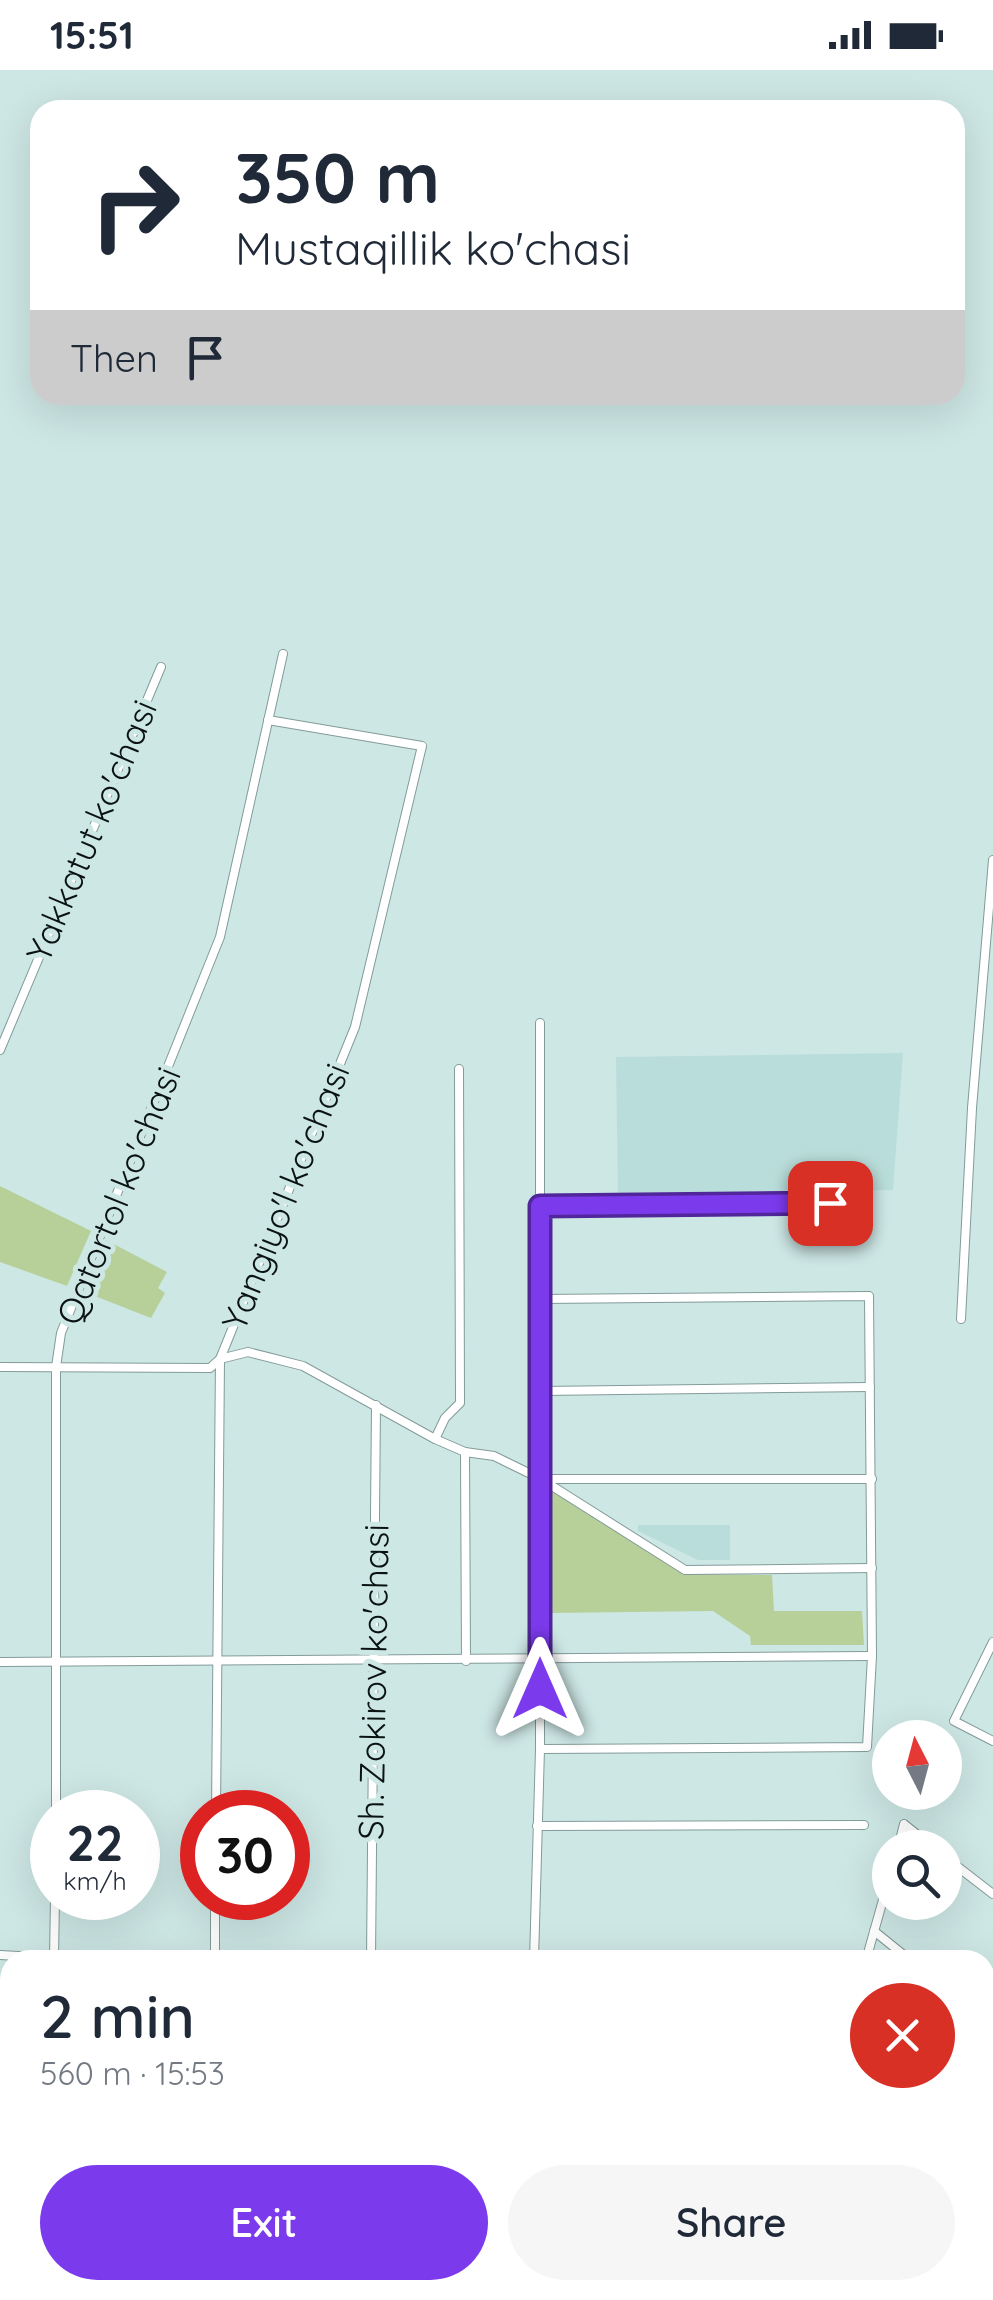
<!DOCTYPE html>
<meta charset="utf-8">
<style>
:root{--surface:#fff;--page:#f6f6f7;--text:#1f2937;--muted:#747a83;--accent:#7c3aed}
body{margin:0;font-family:Quicksand,sans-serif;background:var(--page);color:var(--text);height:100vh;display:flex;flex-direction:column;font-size:38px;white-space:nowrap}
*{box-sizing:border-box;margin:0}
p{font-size:32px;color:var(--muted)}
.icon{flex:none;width:55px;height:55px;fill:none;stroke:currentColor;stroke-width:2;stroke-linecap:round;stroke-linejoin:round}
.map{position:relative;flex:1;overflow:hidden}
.sheet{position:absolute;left:0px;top:1880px;width:995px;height:350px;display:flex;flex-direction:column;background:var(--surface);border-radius:30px 30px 0 0;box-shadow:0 10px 40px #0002}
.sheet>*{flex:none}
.banner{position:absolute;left:30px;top:30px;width:935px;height:305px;border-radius:30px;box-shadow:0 10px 40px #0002;background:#fff;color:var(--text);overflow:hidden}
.needle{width:65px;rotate:354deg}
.buttons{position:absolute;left:872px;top:1650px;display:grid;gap:20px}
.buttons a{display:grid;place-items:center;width:90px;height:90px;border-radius:50%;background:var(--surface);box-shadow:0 10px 40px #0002;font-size:50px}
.speed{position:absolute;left:30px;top:1720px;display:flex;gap:20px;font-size:50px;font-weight:700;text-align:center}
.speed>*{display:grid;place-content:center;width:130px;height:130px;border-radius:50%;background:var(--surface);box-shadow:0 10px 40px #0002;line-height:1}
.speed small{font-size:25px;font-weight:400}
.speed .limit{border:15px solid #d22;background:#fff;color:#111}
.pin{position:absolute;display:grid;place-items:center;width:85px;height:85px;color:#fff;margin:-42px;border-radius:20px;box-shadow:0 5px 15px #0006}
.me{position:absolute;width:110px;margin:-55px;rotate:0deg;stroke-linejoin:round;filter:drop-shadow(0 0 8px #0008)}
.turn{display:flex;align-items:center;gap:35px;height:210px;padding:0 40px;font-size:45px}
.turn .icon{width:130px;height:130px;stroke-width:2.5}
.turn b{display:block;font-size:70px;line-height:85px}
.then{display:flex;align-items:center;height:95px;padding:0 40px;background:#0003;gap:20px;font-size:38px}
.round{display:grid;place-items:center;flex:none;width:105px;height:105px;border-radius:52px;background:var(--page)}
.headline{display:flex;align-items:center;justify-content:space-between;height:170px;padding:0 40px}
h1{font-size:60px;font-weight:600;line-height:75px}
.primary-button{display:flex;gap:20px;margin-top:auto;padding:20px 40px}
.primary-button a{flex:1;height:115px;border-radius:60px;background:var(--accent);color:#fff;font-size:40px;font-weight:600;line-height:115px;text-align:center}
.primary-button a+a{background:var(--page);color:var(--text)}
.status{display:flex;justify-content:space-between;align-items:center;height:70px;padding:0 50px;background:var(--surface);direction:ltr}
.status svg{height:28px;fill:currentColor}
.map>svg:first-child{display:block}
.built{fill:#b9ddda}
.green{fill:#b7d09a}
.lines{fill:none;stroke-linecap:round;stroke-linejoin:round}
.street-casing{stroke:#839b99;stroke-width:10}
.street{stroke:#fff;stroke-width:8}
.route-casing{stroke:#51269a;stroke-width:25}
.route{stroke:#7c3aed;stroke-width:18}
.labels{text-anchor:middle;stroke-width:10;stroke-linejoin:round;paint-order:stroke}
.street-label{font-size:35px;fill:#0a1312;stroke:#cde7e5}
</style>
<div class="status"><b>15:51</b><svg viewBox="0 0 49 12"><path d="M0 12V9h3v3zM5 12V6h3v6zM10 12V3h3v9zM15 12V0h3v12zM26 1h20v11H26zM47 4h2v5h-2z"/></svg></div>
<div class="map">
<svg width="993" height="2230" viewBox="0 0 993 2230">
<rect width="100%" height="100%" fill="#cde7e5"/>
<!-- built -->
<g class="built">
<polygon points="903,983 893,1120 618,1125 616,987"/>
<polygon points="638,1455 730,1455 730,1490 698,1490 638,1461"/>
</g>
<!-- green -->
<g class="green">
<polygon points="0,1116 91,1161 67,1216 0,1192"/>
<polygon points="106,1170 167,1202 158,1218 165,1223 151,1248 87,1223"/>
<polygon points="544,1416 685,1504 772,1505 774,1541 862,1541 864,1575 751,1575 750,1566 713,1541 551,1543"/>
</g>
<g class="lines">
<defs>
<g id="street">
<polyline points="0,980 161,597"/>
<polyline points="540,1136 540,953"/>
<polyline points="961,1249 972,1038 993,790"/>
<polyline points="0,1297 210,1298 220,1289 248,1282 303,1296 435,1369 465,1382 494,1386 541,1409 685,1500 872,1498"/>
<polyline points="541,1321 870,1317"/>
<polyline points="435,1369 445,1348 460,1333 459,999"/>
<polyline points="465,1382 466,1591"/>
<polyline points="541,1409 872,1409"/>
<polyline points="993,1572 954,1651 993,1671"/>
<polyline points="0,1592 872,1586"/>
<polyline points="540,1679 867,1677 872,1586 869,1226 541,1229"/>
<polyline points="56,1742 56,1297 61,1263 220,867 283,584"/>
<polyline points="216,1742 220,1289 355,957 422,676 268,650"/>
<polyline points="537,1756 864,1755"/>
<polyline points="898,1778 904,1754 934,1778"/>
<polyline points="945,1787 993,1824"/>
<polyline points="874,1861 910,1890"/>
<polyline points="0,1885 94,1890"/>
<polyline points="534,1886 846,1890"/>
<polyline points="54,1888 55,1828"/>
<polyline points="215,1890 215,1828"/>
<polyline points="371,1890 376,1335"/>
<polyline points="534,1890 540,1679 540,1136 866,1133"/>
<polyline points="866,1890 890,1805"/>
<polyline points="985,1951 993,1958"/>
<polyline points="0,2086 10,2086"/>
<polyline points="985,2090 993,2096"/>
<polyline points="985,2127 993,2118"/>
<polyline points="524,2220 524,2230"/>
<polyline points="804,2220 816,2230"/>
<polyline points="46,2230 46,2220"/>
<polyline points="207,2230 207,2220"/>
<polyline points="369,2230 370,2220"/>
<polyline points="687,2230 687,2220"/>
<polyline points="776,2230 781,2220"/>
<polyline points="898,2230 907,2220"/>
</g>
</defs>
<!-- street casing -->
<use href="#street" class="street-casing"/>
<!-- street -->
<use href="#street" class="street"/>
</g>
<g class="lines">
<defs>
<polyline id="route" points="540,1619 540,1136 830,1133"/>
</defs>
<!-- route casing -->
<use href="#route" class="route-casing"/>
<!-- route -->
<use href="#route" class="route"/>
</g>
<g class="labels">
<!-- street labels -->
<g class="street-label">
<text transform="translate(92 761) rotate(-67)" y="12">Yakkatut ko'chasi</text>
<text transform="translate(119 1126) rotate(-68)" y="12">Qatortol ko'chasi</text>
<text transform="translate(286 1127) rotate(-68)" y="12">Yangiyo'l ko'chasi</text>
<text transform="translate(374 1612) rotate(-89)" y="12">Sh. Zokirov ko'chasi</text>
</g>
</g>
</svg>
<div class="buttons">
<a><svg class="needle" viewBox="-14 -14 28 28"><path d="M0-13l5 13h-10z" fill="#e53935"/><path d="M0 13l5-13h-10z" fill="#747a83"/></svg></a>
<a><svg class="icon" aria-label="search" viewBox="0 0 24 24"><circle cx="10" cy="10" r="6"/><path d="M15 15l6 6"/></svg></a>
</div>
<div class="speed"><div>22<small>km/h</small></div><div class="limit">30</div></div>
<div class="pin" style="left:830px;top:1133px;background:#d93025"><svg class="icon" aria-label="arrive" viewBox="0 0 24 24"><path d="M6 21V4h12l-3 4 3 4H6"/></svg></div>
<svg class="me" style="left:540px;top:1619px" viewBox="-20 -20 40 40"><path d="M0-17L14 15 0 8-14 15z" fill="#7c3aed" stroke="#fff" stroke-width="4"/></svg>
<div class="banner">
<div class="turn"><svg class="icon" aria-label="right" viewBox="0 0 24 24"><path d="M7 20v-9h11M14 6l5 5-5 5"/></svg><div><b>350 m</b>Mustaqillik ko'chasi</div></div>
<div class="then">Then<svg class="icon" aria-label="arrive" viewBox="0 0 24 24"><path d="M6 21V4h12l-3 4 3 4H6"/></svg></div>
</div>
<section class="sheet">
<div class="headline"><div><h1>2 min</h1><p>560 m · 15:53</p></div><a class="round" style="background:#d93025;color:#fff"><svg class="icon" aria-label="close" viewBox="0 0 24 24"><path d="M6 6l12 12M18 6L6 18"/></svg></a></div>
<div class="primary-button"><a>Exit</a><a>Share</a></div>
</section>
</div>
